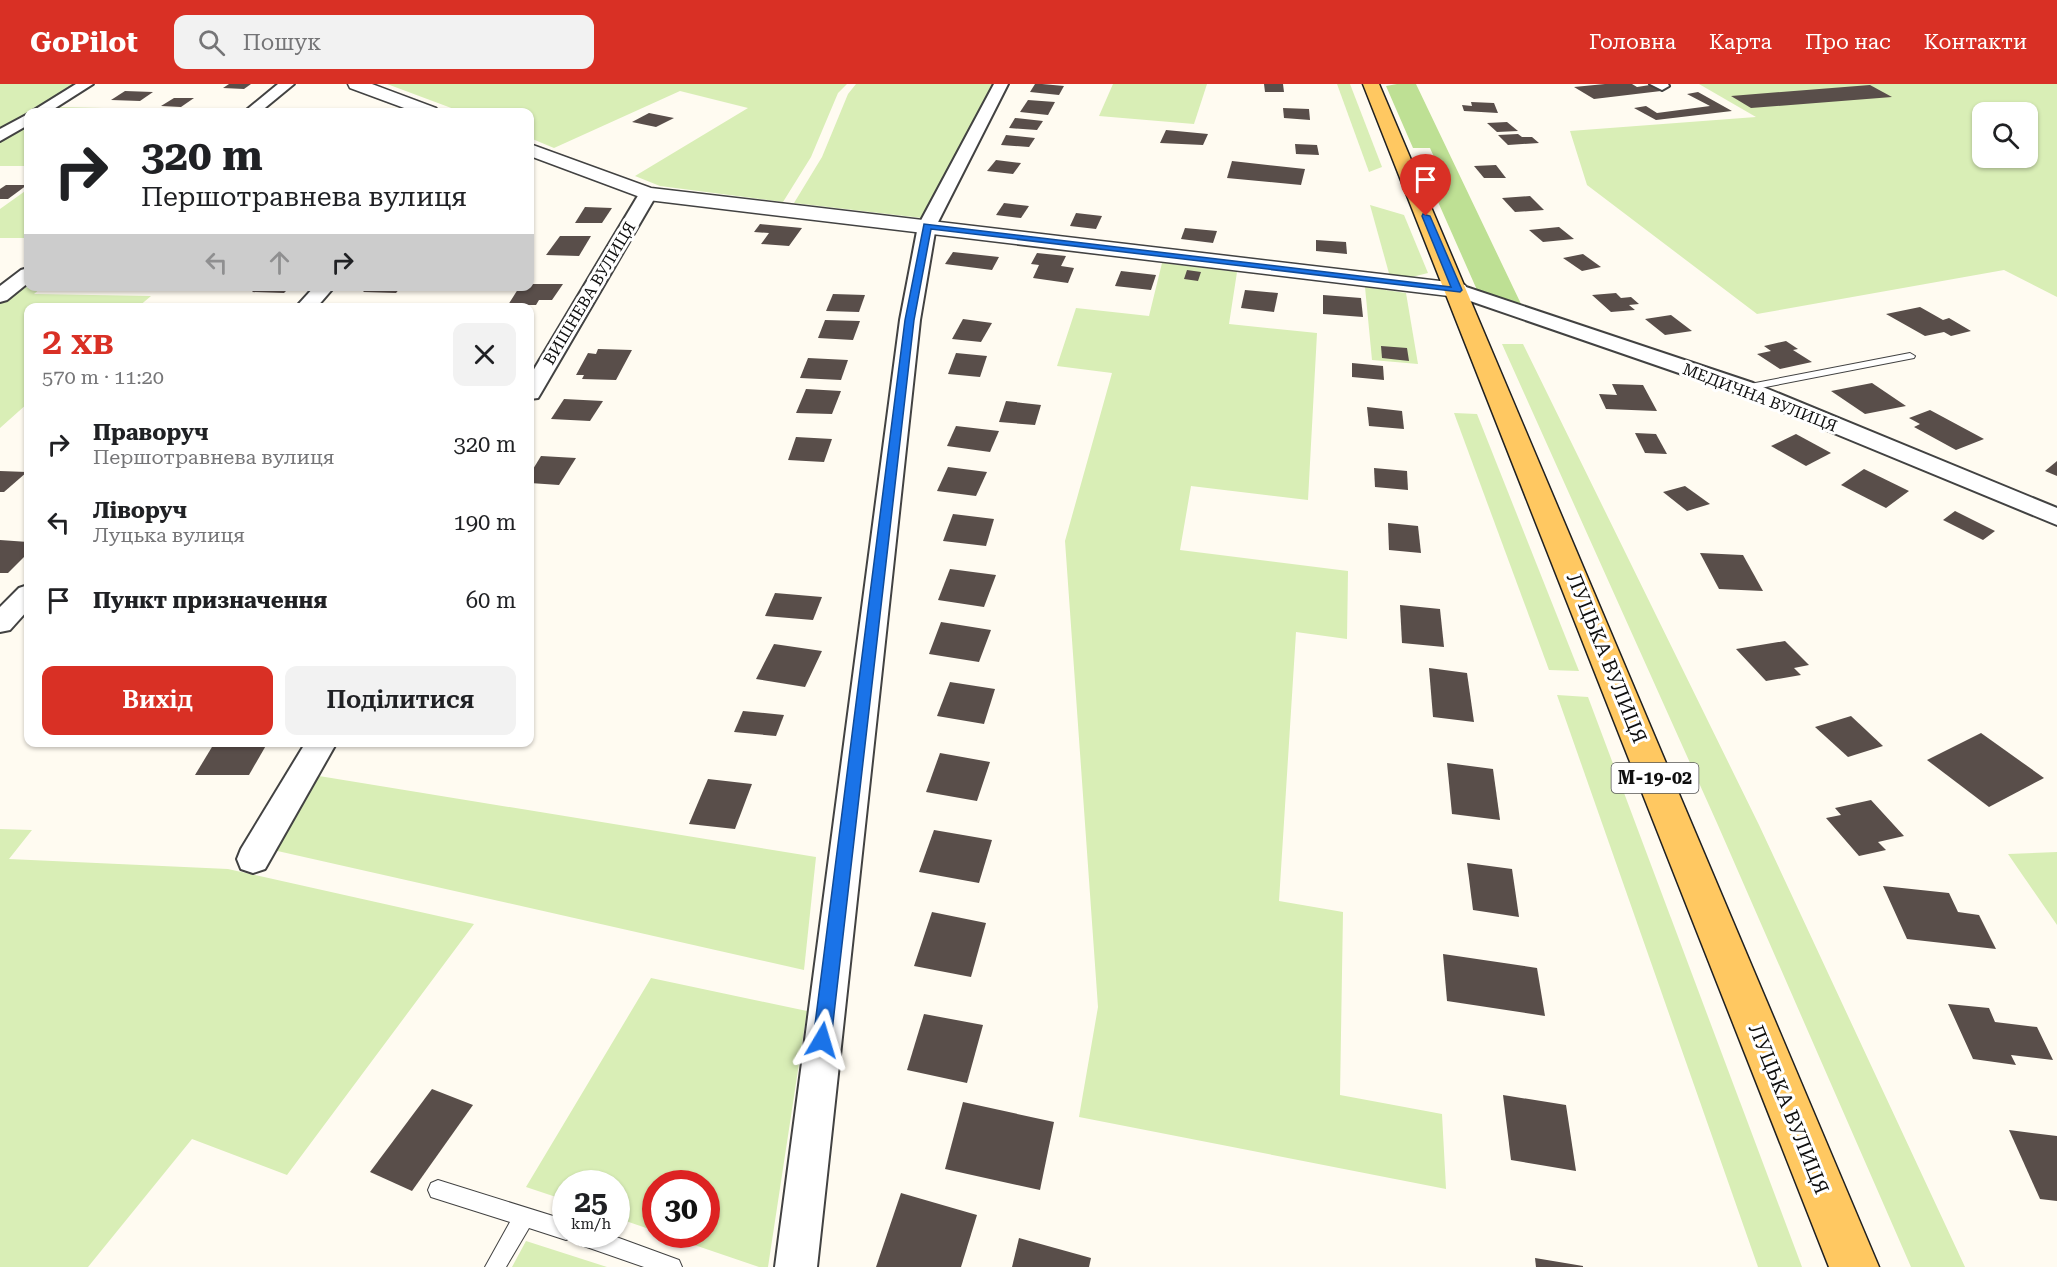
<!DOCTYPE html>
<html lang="uk">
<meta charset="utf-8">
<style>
:root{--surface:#fff;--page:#f2f2f2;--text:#202124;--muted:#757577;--accent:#d93025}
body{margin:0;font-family:"Roboto Serif",serif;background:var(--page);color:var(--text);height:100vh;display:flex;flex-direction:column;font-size:22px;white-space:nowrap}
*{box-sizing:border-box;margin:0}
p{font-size:20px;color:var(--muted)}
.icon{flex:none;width:33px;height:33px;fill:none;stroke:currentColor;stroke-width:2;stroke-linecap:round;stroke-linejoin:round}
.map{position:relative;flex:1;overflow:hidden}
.details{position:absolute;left:24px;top:219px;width:510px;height:444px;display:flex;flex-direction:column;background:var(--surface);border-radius:12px;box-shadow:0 2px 4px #0004}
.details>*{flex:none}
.top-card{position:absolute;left:24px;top:24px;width:510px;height:183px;border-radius:12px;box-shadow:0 2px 4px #0004;background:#fff;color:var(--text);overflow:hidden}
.tools{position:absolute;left:1972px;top:18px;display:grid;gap:12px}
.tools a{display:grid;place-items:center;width:66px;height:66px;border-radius:12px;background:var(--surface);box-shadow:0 2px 4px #0004;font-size:30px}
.speed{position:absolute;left:552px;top:1086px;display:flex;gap:12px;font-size:30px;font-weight:700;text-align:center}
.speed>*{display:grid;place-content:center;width:78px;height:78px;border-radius:50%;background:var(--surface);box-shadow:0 2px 4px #0004;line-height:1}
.speed small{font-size:15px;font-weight:400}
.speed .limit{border:9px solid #d22;background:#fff;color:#111}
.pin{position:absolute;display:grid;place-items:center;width:51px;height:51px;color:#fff;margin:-62px -26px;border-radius:50% 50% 50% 0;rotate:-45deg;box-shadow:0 0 6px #0007}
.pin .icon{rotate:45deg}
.me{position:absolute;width:66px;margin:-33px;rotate:7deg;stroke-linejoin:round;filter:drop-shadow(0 0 4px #0008)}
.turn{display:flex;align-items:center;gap:21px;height:126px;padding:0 18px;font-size:27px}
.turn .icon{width:78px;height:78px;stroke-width:2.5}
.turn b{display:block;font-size:42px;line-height:51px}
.lanes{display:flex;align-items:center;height:57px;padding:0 18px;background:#0003;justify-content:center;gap:30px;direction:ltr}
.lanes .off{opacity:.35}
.round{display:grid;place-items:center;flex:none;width:63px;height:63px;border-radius:12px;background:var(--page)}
.overview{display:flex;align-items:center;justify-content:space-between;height:102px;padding:0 18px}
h1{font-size:36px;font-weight:600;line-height:45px;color:var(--accent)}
.primary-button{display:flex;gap:12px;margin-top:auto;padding:12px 18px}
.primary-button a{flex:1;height:69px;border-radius:12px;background:var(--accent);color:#fff;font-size:24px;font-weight:600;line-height:69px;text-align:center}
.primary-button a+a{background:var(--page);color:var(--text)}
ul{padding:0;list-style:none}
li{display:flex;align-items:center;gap:18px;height:78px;padding:0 18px}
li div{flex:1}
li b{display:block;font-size:22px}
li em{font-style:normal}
header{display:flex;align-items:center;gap:36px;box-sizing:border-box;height:84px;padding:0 30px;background:var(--accent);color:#fff}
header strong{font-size:28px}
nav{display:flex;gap:33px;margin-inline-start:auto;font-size:21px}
.search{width:420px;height:54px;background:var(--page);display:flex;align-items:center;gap:15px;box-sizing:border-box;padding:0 21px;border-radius:12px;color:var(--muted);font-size:22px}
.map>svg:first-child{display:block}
.green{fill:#d9eeb6;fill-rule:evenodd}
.forest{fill:#bee094}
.building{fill:#594e4a}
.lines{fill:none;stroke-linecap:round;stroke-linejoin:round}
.service-casing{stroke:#424242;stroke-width:2}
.minor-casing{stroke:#424242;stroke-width:4}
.tertiary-casing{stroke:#424242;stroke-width:3}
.primary-casing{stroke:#202020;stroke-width:3}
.service{fill:#fff;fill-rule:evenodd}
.minor{fill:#fff;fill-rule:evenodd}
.tertiary{fill:#fff;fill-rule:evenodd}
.primary{fill:#ffc861;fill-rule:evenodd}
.route{fill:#1a73e8;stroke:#114b97;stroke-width:1.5}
.labels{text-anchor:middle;stroke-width:6;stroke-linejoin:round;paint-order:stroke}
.far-street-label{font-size:16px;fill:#0f0f0f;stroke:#fff}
.shield{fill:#fff;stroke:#575757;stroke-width:1.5}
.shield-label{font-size:18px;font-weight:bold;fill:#0f0f0f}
.street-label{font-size:20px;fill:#0f0f0f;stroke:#fff}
</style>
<header>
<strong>GoPilot</strong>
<div class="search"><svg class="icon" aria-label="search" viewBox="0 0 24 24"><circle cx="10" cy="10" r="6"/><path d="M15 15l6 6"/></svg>Пошук</div>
<nav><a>Головна</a><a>Карта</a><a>Про нас</a><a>Контакти</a></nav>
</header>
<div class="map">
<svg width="2057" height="1183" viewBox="0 0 2057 1183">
<rect width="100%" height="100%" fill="#fffbf1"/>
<!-- green -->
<g class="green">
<polygon points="0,0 79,0 0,48"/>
<polygon points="387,0 847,0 838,9 811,73 783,118 660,102 635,92 748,24 680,7 554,64 530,54 530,28 462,28"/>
<polygon points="856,0 995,0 922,134 794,119 822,73 848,10"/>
<polygon points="1113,0 1207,0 1194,40 1099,32"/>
<polygon points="1337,0 1350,0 1382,83 1369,88"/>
<path d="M1699,0h358v213l-53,-27 -247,44 -170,-129 -17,-54 186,-14zM1983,28h45v46h-45z"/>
<polygon points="57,23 244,27 49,28"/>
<polygon points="28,41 28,82 0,82 0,58"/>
<polygon points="28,105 28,154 0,154 0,125"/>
<polygon points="1370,121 1404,131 1428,189 1408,194 1390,193"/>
<polygon points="1162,179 1237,188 1229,240 1317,249 1308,416 1191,402 1180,466 1348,487 1347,555 1296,548 1279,817 1343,828 1340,1011 1442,1030 1446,1105 1079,1033 1098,923 1065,457 1112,289 1057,282 1076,224 1149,232"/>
<polygon points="28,195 28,202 42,203 34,210 151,212 138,223 28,224 28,319 0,344 0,217"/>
<polygon points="1365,203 1406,209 1418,280 1372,276"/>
<polygon points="1502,260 1523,260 1759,741 1965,1183 1911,1183 1717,739"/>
<polygon points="1454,329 1477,330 1579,587 1549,586"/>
<polygon points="1557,611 1588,613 1802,1183 1758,1183"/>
<polygon points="319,692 816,773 804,886 273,766"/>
<polygon points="0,745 32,746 9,775 228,785 474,840 287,1091 192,1055 88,1183 0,1183"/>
<polygon points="2057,768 2057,841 2008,770"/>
<polygon points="651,894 807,927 768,1183 759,1183 665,1151 706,1150 706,1100 656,1100 655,1147 617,1134 616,1100 566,1100 565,1116 526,1103"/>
<polygon points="526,1157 607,1183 512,1183"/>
</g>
<!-- forest -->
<polygon class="forest" points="1397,0 1416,0 1522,222 1477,206 1431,102 1447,102 1430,64 1413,64 1386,2"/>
<!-- building -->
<g class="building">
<polygon points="229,0 251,0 244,5 223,4"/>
<polygon points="1035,0 1042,0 1064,2 1059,11 1030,8"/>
<polygon points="1264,0 1283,0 1284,8 1265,8"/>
<polygon points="1605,0 1632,0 1637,3 1650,1 1661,7 1594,15 1574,3"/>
<polygon points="1870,1 1892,13 1751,24 1731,12"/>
<polygon points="125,7 153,8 140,17 111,16"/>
<polygon points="1698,8 1732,27 1656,36 1634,24 1646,22 1657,29 1710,22 1687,10"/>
<polygon points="174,14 194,14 181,23 161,22"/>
<polygon points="1028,16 1055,18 1048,31 1020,28"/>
<polygon points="1471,18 1494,19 1498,29 1464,27 1462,21 1472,22"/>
<polygon points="1283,24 1309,25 1310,36 1284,34"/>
<polygon points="649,29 674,34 656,43 632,38"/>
<polygon points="1015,34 1043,37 1037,46 1009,44"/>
<polygon points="1507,38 1518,47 1497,48 1487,39"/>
<polygon points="1166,46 1208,50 1203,61 1160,59"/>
<polygon points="1518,50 1522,53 1532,53 1539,59 1508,61 1498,51"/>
<polygon points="1006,51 1035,54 1029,63 1001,61"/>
<polygon points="1295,60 1317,61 1319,71 1296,70"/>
<polygon points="996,76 1021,79 1013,90 987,87"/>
<polygon points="1232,77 1305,85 1301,101 1227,94"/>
<polygon points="1496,81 1506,94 1484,94 1474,82"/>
<polygon points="6,101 27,101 8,115 0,115 0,105"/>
<polygon points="1530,112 1544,126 1515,128 1502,114"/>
<polygon points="1004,119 1029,122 1021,134 996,131"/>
<polygon points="585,123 612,124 602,139 575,139"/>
<polygon points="1076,129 1102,132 1096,145 1070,142"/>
<polygon points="760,140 802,144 789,162 761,160 769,149 754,148"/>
<polygon points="1559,143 1574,155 1543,158 1529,146"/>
<polygon points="1185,144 1217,147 1213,159 1181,155"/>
<polygon points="560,152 591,152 579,172 546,171"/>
<polygon points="1316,156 1346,158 1347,170 1316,167"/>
<polygon points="953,168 999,173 992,186 945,180"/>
<polygon points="1037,169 1066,172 1061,182 1074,184 1068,199 1033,194 1039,181 1031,180"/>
<polygon points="1583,170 1601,183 1582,187 1563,174"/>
<polygon points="1187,186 1201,188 1198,197 1184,195"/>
<polygon points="1121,187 1156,191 1151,206 1115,202"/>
<polygon points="530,200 563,200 552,216 539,216 536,221 508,221 520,202 530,202"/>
<polygon points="258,202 291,202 284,209 252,208"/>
<polygon points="369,202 402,202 396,209 363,208"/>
<polygon points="1245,206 1278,209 1274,228 1241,224"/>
<polygon points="1616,209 1621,214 1631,213 1639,220 1629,221 1635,226 1611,228 1592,211"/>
<polygon points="833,210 865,211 859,228 826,227"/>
<polygon points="1323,211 1361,214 1363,233 1323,230"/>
<polygon points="1920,223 1943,236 1949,234 1971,247 1951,252 1944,248 1925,252 1886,230"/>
<polygon points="1671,231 1692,247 1665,251 1645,235"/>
<polygon points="963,235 992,239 981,258 952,255"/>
<polygon points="825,236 860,237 853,256 818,254"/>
<polygon points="1786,257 1798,265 1793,266 1812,278 1780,285 1757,270 1771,267 1764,262"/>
<polygon points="1381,262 1407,264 1409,277 1382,274"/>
<polygon points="598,265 632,266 616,296 582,295 584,291 576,291 588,269 596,270"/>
<polygon points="956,269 987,272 980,293 948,290"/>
<polygon points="808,274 848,276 841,296 800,294"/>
<polygon points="1352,279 1383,282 1384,296 1352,293"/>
<polygon points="1872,299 1906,322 1865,330 1831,307"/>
<polygon points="1612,300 1643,301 1657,327 1606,325 1599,310 1617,311"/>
<polygon points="806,305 841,307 832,330 796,329"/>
<polygon points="564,315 603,317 590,337 551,335"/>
<polygon points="1006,317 1041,321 1035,341 999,338"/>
<polygon points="1367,323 1402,327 1404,345 1369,342"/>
<polygon points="1930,326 1984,355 1956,366 1914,343 1920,340 1909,334"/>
<polygon points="956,342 999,347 990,368 947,362"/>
<polygon points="1635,349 1656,350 1667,370 1645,369"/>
<polygon points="1796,350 1831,369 1806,382 1771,362"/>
<polygon points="796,353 832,355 824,378 788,376"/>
<polygon points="541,372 576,374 559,401 530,399 530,390"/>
<polygon points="2057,377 2057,392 2045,387"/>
<polygon points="948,383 987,388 976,412 937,407"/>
<polygon points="1374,384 1407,387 1408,406 1375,403"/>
<polygon points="1864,385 1909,407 1886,424 1841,401"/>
<polygon points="0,387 27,388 4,408 0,408"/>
<polygon points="1685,402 1710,420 1687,427 1663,408"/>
<polygon points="1955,427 1995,447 1983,456 1943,436"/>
<polygon points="953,430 994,435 986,462 943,457"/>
<polygon points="1388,439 1418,442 1421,469 1389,466"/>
<polygon points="0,456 28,458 28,469 8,489 0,489"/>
<polygon points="1700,469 1743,471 1763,507 1719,505"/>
<polygon points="950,485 996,491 984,523 938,516"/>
<polygon points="775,509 822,513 813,536 765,532"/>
<polygon points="1400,521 1440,525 1444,563 1402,559"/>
<polygon points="941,538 991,546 979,578 929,570"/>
<polygon points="1785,557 1809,581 1794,584 1801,591 1766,597 1736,565"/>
<polygon points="774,560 822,567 805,603 756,595"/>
<polygon points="1429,584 1467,589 1474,638 1433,633"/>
<polygon points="950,598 995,605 984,640 937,632"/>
<polygon points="743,627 784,631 776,652 734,648"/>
<polygon points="1851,632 1883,662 1848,673 1815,643"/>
<polygon points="1981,649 2044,694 1989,723 1927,676"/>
<polygon points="215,658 268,658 249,691 195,691"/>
<polygon points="940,669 990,678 977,717 926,708"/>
<polygon points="1447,679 1493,685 1500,736 1452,730"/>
<polygon points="708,695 752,700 735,745 689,740"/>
<polygon points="1871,716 1904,752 1878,758 1886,766 1859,772 1826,734 1841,731 1835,724"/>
<polygon points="934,746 992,756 979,799 919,788"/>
<polygon points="1467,779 1512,785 1519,833 1473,826"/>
<polygon points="1883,802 1949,809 1958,828 1979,831 1996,865 1907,855"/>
<polygon points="932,828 986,839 971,893 914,882"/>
<polygon points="1443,870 1537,884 1545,932 1447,917"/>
<polygon points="1948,920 1989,924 1995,938 2037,943 2053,976 2011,971 2016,981 1973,975"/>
<polygon points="924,930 983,941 967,999 907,986"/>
<polygon points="432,1005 473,1021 412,1107 370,1088"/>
<polygon points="1503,1011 1566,1021 1576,1087 1511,1076"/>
<polygon points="963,1018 1054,1038 1040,1106 945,1085"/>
<polygon points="2009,1046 2057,1052 2057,1117 2040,1115"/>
<polygon points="901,1109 977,1131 961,1183 876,1183"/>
<polygon points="1019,1154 1091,1174 1089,1183 1012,1183"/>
<polygon points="1535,1174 1583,1182 1583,1183 1536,1183"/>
</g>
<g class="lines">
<defs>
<g id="service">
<polygon points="1910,269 1915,272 1914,274 1745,307 1740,304 1745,301"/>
<polygon points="438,1096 566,1136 566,1150 608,1150 679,1176 682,1183 644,1183 578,1160 570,1154 566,1156 529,1144 506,1183 485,1183 510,1138 431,1113 428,1106 431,1099"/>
</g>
<g id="minor">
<polygon points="76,0 93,0 49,28 31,28"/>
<polygon points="278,0 294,0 260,28 244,28"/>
<polygon points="994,0 1008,0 936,142 920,236 817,1183 775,1183 900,236 918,142"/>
<polygon points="1650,0 1668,0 1669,2 1662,6"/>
<polygon points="28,30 28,41 0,57 0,45"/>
<polygon points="648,105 654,106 657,110 541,309 538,314 530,315 530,292 639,110 642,106"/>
<polygon points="28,184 28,199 7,216 0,218 0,202 21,186"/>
<polygon points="1457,200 1753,299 2057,424 2057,441 1737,309 1450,210 1447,206 1450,202"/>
<polygon points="315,202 335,202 316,224 295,224"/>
<polygon points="28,501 28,526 10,546 0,548 0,523 19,504"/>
<polygon points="306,658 337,658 265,785 253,789 241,785 237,775 241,765"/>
</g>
<g id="tertiary">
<polygon points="348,0 372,0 436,24 439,28 415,28 350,4"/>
<polygon points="530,60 651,104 1457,199 1465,201 1468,206 1465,211 1457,213 648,116 530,72"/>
</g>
<polygon id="primary" points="1363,0 1379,0 1879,1183 1829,1183"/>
</defs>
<!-- service casing -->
<use href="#service" class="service-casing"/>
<!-- minor casing -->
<use href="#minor" class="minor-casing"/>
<!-- tertiary casing -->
<use href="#tertiary" class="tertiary-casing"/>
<!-- primary casing -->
<use href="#primary" class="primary-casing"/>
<!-- service -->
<use href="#service" class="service"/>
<!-- minor -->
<use href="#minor" class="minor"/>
<!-- tertiary -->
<use href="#tertiary" class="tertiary"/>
<!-- primary -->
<use href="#primary" class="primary"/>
</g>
<!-- route -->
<polygon class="route" points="1423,130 1430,132 1462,206 1460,208 931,145 914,236 831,956 828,962 822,964 816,962 813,956 905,236 924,140 1451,203 1422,132"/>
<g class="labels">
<!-- far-street labels -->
<g class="far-street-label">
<text transform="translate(589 209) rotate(-59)" y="6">ВИШНЕВА ВУЛИЦЯ</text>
<text transform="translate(1760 313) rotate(21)" y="6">МЕДИЧНА ВУЛИЦЯ</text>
</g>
<!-- shield labels -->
<rect class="shield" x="1611.5" y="679" width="87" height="30" rx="4.5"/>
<g class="shield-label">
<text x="1655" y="700">М-19-02</text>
</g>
<!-- street labels -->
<g class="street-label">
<text transform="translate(1607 574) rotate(68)" y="7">ЛУЦЬКА ВУЛИЦЯ</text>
<text transform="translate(1789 1025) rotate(68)" y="7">ЛУЦЬКА ВУЛИЦЯ</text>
</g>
</g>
</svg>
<div class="tools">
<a><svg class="icon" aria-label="search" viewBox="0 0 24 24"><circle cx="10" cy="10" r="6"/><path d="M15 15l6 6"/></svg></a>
</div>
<div class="speed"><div>25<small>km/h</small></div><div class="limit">30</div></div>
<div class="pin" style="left:1426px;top:132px;background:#d93025"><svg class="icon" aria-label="arrive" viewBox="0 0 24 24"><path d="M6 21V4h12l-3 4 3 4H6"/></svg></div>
<svg class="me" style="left:822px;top:956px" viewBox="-20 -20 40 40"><path d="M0-17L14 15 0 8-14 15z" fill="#1a73e8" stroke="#fff" stroke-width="4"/></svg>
<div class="top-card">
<div class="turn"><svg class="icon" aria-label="right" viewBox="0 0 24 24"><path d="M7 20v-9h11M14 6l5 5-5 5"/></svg><div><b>320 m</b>Першотравнева вулиця</div></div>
<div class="lanes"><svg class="icon off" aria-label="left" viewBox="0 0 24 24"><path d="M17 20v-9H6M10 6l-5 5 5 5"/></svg><svg class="icon off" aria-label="ahead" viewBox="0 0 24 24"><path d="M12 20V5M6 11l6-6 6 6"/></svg><svg class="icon" aria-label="right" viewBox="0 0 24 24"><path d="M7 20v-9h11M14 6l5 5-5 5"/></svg></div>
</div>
<section class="details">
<div class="overview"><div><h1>2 хв</h1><p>570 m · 11:20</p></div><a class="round"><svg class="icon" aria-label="close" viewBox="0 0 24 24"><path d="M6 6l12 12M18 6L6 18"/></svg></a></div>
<ul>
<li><svg class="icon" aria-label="right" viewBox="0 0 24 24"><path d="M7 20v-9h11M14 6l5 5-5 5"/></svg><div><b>Праворуч</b><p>Першотравнева вулиця</p></div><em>320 m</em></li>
<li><svg class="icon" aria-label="left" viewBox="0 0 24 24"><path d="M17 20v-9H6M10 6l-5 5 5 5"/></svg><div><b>Ліворуч</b><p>Луцька вулиця</p></div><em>190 m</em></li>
<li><svg class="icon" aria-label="arrive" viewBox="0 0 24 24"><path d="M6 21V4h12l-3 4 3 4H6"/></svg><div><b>Пункт призначення</b></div><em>60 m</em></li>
</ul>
<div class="primary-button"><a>Вихід</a><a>Поділитися</a></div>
</section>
</div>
